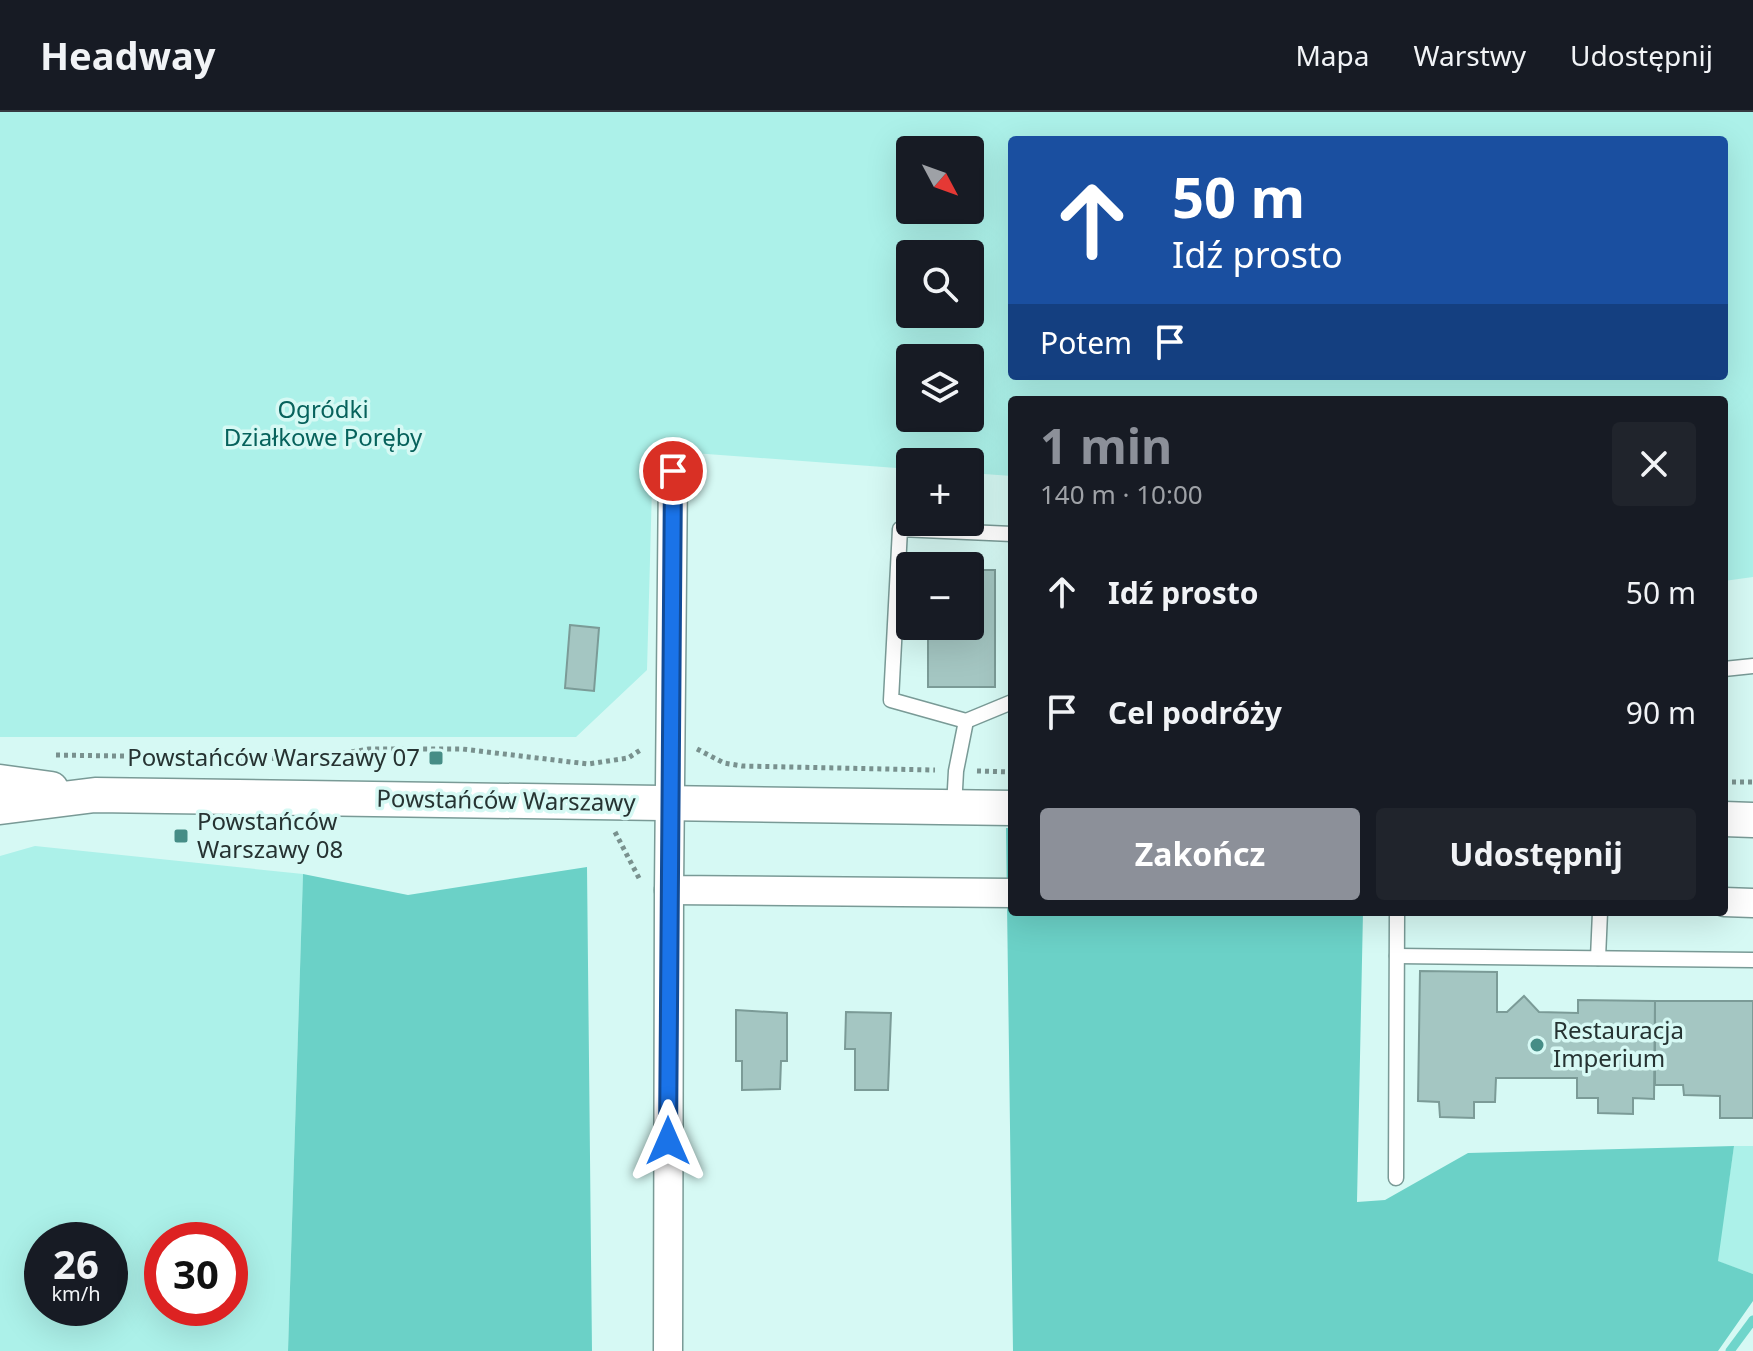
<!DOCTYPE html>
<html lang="pl">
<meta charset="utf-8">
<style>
:root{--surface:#171b24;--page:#20242c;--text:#f1f3f6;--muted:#9ea1a6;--line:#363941;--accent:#8c9099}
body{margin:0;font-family:"Noto Sans",sans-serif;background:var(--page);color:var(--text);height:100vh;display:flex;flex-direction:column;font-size:30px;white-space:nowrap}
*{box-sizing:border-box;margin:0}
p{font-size:26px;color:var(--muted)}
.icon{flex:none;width:44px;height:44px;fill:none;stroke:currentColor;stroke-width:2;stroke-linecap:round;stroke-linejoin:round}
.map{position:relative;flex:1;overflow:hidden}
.panel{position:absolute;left:1008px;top:284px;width:720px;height:520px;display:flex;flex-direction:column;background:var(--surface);border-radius:8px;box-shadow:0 8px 32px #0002}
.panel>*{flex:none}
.guide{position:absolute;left:1008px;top:24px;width:720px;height:244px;border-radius:8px;box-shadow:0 8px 32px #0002;background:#1a4fa0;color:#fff;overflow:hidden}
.needle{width:52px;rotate:131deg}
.tools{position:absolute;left:896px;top:24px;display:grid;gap:16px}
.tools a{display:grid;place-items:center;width:88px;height:88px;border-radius:8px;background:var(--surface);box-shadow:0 8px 32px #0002;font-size:40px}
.speed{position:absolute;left:24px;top:1110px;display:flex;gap:16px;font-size:40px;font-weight:700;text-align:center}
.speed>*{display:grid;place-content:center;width:104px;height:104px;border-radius:50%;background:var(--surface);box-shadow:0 8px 32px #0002;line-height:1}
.speed small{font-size:20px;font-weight:400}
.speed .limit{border:12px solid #d22;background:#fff;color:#111}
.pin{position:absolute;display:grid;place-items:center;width:68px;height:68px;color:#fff;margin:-34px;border:4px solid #fff;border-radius:50%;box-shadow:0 2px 8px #0007}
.me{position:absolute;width:88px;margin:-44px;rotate:0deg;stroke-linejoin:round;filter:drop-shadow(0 0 6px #0008)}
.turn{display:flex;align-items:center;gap:28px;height:168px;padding:0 32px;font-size:36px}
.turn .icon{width:104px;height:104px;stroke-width:2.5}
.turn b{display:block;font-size:56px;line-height:68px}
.then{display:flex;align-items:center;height:76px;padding:0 32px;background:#0003;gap:16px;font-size:30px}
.round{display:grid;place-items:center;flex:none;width:84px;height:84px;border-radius:8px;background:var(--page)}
.head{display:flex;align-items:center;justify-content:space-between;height:136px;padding:0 32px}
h1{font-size:48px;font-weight:700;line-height:60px;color:var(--accent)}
.primary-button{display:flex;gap:16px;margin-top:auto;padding:16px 32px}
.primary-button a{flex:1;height:92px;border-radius:8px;background:var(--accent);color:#fff;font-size:32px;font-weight:700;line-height:92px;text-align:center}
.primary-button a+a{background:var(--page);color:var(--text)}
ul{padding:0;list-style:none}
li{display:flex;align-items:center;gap:24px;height:120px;padding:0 32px}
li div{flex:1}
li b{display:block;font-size:30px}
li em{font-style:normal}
header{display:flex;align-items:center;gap:48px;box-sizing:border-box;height:112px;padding:0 40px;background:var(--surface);border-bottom:2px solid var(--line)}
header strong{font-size:38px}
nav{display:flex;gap:44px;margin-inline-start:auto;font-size:28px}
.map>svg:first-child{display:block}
.green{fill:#acf1e9;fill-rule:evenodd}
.forest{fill:#6bd1c7}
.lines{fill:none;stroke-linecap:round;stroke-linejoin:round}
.stream{stroke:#6fd5cb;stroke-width:9}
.building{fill:#a4c6c2;stroke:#7b9b97;stroke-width:2}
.service-casing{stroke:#799a96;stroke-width:17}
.minor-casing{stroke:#799a96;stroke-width:31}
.tertiary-casing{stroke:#799a96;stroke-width:37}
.path{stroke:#79918e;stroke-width:5;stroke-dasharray:4 4;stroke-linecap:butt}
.service{stroke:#fff;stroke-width:14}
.minor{stroke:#fff;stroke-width:28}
.tertiary{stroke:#fff;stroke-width:34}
.route-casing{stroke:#114b97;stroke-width:20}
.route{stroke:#1a73e8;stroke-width:14}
.poi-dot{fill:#468d86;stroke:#d6f9f4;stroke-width:3}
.labels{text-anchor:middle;stroke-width:7;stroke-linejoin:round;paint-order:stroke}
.park-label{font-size:24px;fill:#07625c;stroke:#d6f9f4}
.poi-label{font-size:24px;fill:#263332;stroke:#d6f9f4;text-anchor:start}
.street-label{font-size:24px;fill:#263332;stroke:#d6f9f4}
</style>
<header>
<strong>Headway</strong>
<nav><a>Mapa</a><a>Warstwy</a><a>Udostępnij</a></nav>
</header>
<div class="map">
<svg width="1753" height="1239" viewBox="0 0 1753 1239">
<rect width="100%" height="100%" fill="#d6f9f4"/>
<!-- green -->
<g class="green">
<path d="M0,0h1753v465l-29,4v-181h-712v76l-42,-3v-11h-60v7l-257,-19 -6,220 -71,67h-576zM1012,28h712v236h-712zM910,38h60v60h-60zM910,142h60v60h-60zM910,246h60v60h-60z"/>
<path d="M35,734l268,28 -15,477h-288v-495zM42,1128h68v68h-68zM162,1128h68v68h-68z"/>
<polygon points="1734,1034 1753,1034 1753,1162 1717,1149"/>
</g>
<!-- forest -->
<g class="forest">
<polygon points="1006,716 1012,716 1012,800 1363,800 1357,1090 1385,1088 1468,1041 1734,1034 1718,1149 1753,1162 1753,1189 1718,1239 1013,1239"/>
<polygon points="587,755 592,1239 288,1239 303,762 408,783"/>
</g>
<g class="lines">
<!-- stream -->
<polyline class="stream" points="1730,1239 1753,1208"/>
</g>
<!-- building -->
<g class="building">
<polygon points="970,458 995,458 995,575 928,575 928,514 970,514"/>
<polygon points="570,513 599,516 594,579 565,576"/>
<polygon points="1420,859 1497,860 1497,900 1507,900 1524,884 1539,900 1578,901 1578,888 1655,889 1654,987 1633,986 1633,1002 1598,1001 1598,986 1577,986 1577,966 1496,966 1495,990 1474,990 1474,1006 1440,1005 1439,990 1418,989"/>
<polygon points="1655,889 1753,889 1753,1006 1720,1006 1720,984 1684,983 1683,973 1655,973"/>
<polygon points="736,898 787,901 787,949 781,949 780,977 742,978 742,949 736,949"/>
<polygon points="846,900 891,901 888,978 855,978 855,937 845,937"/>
</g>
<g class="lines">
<defs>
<g id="service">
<polyline points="1012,422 900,417 891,588 966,609 1012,590"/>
<polyline points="1724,557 1753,554"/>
<polyline points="954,695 956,659 966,609"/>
<polyline points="1397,844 1753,848"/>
<polyline points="1598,846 1600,800"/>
<polyline points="1396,1066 1397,800"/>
</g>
<g id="minor">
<polyline points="673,359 669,778 1012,781"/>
<polyline points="1724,790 1753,791"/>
<polyline points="668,1239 669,778"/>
</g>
<g id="tertiary">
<polyline points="0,670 51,677"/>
<polyline points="0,695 95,683 1012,696"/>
<polyline points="1724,707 1753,708"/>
</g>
</defs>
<!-- service casing -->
<use href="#service" class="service-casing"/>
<!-- minor casing -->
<use href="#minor" class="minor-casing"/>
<!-- tertiary casing -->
<use href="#tertiary" class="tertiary-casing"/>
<!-- path -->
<g class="path">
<polyline points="697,637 724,651 742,654 935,658"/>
<polyline points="56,643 310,647 369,637 462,637 588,652 628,646 642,637"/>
<polyline points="977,659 1012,660"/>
<polyline points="1724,670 1753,670"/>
<polyline points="615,720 640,768"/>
</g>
<!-- service -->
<use href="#service" class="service"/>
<!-- minor -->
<use href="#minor" class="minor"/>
<!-- tertiary -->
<use href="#tertiary" class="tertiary"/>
</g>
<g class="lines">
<defs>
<polyline id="route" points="668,1029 673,359"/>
</defs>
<!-- route casing -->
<use href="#route" class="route-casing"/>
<!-- route -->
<use href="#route" class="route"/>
</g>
<!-- markers -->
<g class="poi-dot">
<rect x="428" y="638" width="16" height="16" rx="4"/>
<rect x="173" y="716" width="16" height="16" rx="4"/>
<circle cx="1537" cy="933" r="8"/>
</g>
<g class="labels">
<!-- park labels -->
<g class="park-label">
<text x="323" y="306">Ogródki<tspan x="323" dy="28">Działkowe Poręby</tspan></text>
</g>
<!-- poi labels -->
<g class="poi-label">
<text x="420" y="654" text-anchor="end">Powstańców Warszawy 07</text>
<text x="197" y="718">Powstańców<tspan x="197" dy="28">Warszawy 08</tspan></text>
<text x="1553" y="927">Restauracja<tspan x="1553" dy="28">Imperium</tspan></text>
</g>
<!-- street labels -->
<g class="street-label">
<text transform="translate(506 689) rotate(1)" y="8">Powstańców Warszawy</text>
</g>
</g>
</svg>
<div class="tools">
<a><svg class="needle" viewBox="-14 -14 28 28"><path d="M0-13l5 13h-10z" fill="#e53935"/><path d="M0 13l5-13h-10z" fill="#9ea1a6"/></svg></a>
<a><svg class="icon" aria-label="search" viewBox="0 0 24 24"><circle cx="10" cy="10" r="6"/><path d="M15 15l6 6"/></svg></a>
<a><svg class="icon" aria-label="layers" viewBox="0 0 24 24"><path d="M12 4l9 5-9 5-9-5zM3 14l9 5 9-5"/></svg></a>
<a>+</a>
<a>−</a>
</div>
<div class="speed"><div>26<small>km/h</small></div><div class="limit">30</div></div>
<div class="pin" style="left:673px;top:359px;background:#d93025"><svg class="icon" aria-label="arrive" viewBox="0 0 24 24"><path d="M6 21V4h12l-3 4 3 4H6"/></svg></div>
<svg class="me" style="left:668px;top:1029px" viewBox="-20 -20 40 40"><path d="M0-17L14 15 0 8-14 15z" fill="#1a73e8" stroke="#fff" stroke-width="4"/></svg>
<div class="guide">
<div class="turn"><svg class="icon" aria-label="ahead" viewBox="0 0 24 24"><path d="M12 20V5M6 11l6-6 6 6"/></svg><div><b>50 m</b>Idź prosto</div></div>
<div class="then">Potem<svg class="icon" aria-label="arrive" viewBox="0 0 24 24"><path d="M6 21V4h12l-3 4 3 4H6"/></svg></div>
</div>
<section class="panel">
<div class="head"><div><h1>1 min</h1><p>140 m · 10:00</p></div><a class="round"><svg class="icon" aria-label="close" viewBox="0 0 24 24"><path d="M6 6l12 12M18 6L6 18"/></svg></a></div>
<ul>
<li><svg class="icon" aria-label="ahead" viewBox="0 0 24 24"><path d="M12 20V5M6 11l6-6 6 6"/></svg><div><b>Idź prosto</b></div><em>50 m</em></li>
<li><svg class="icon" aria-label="arrive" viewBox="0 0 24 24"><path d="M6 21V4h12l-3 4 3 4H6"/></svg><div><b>Cel podróży</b></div><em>90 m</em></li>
</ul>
<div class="primary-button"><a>Zakończ</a><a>Udostępnij</a></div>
</section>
</div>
